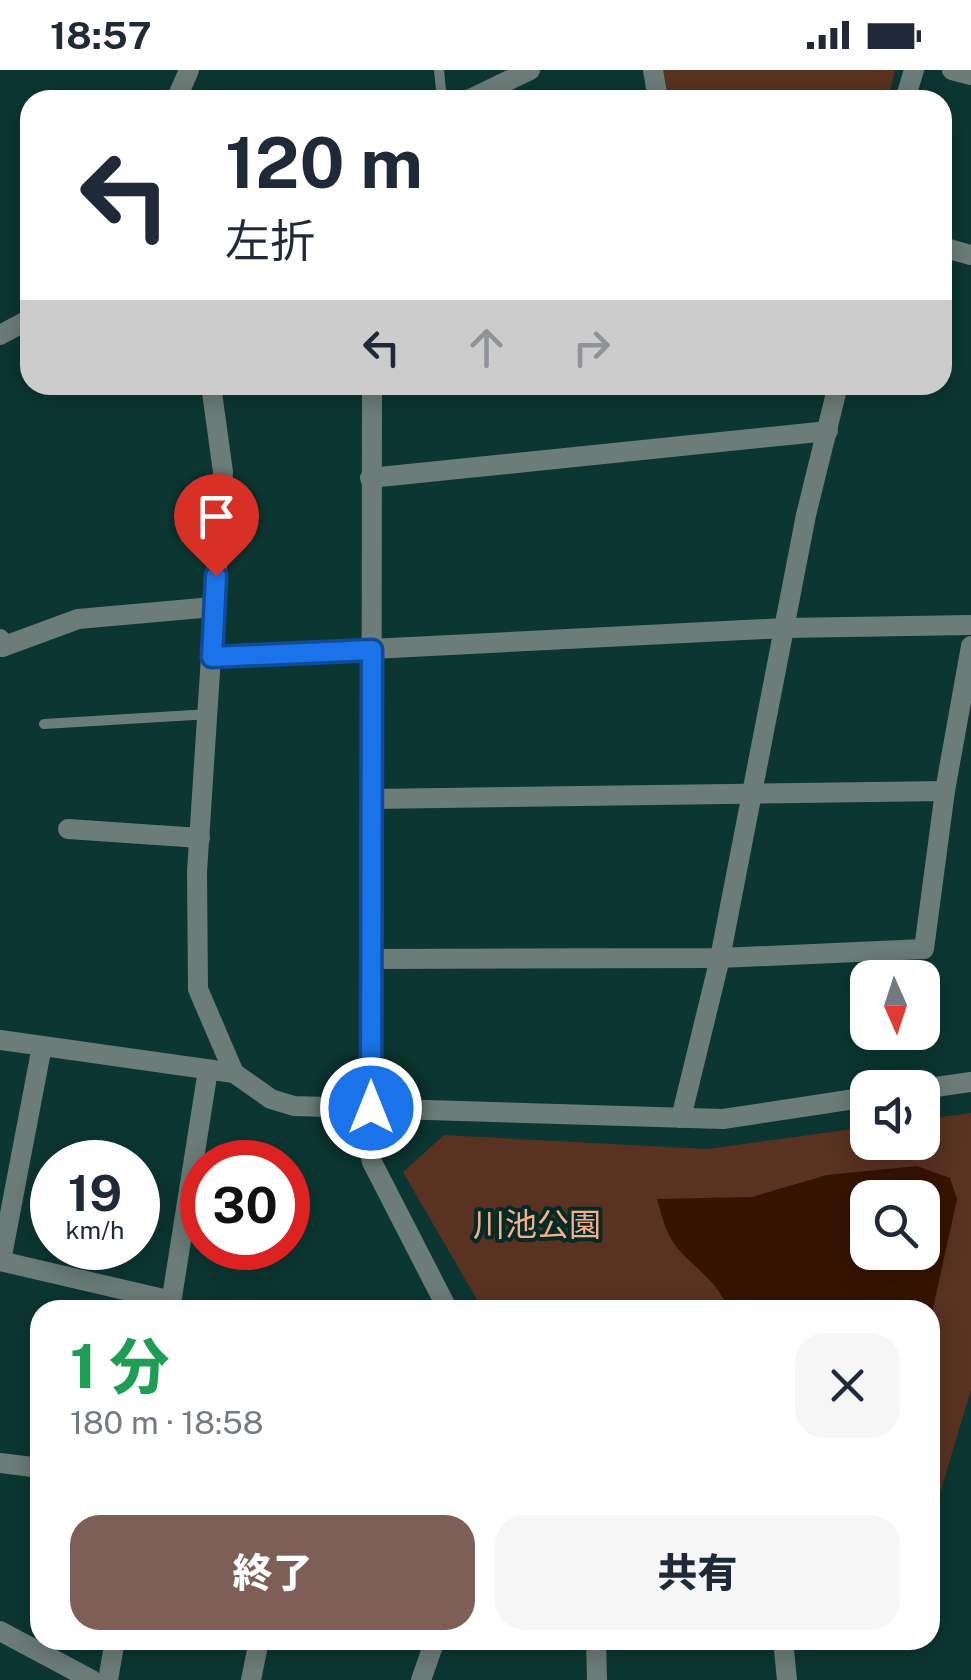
<!DOCTYPE html>
<html lang="ja">
<meta charset="utf-8">
<style>
:root{--surface:#fff;--page:#f6f6f7;--text:#1f2937;--muted:#747a83;--accent:#7e5f57}
body{margin:0;font-family:"Public Sans","Noto Sans JP",sans-serif;background:var(--page);color:var(--text);height:100vh;display:flex;flex-direction:column;font-size:38px;white-space:nowrap}
*{box-sizing:border-box;margin:0}
p{font-size:32px;color:var(--muted)}
.icon{flex:none;width:55px;height:55px;fill:none;stroke:currentColor;stroke-width:2;stroke-linecap:round;stroke-linejoin:round}
.map{position:relative;flex:1;overflow:hidden}
.sheet{position:absolute;left:30px;top:1230px;width:910px;height:350px;display:flex;flex-direction:column;background:var(--surface);border-radius:30px;box-shadow:0 5px 25px #0003}
.sheet>*{flex:none}
.top-card{position:absolute;left:20px;top:20px;width:932px;height:305px;border-radius:30px;box-shadow:0 5px 25px #0003;background:#fff;color:var(--text);overflow:hidden}
.needle{width:65px;rotate:177deg}
.tools{position:absolute;left:850px;top:890px;display:grid;gap:20px}
.tools a{display:grid;place-items:center;width:90px;height:90px;border-radius:20px;background:var(--surface);box-shadow:0 5px 25px #0003;font-size:50px}
.speed{position:absolute;left:30px;top:1070px;display:flex;gap:20px;font-size:50px;font-weight:700;text-align:center}
.speed>*{display:grid;place-content:center;width:130px;height:130px;border-radius:50%;background:var(--surface);box-shadow:0 5px 25px #0003;line-height:1}
.speed small{font-size:25px;font-weight:400}
.speed .limit{border:15px solid #d22;background:#fff;color:#111}
.pin{position:absolute;display:grid;place-items:center;width:85px;height:85px;color:#fff;margin:-102px -42px;border-radius:50% 50% 50% 0;rotate:-45deg;box-shadow:0 0 10px #0007}
.pin .icon{rotate:45deg}
.me{position:absolute;width:110px;margin:-55px;rotate:0deg;stroke-linejoin:round;filter:drop-shadow(0 0 8px #0008)}
.turn{display:flex;align-items:center;gap:35px;height:210px;padding:0 40px;font-size:45px}
.turn .icon{width:130px;height:130px;stroke-width:2.5}
.turn b{display:block;font-size:70px;line-height:85px}
.lanes{display:flex;align-items:center;height:95px;padding:0 40px;background:#0003;justify-content:center;gap:50px;direction:ltr}
.lanes .off{opacity:.35}
.round{display:grid;place-items:center;flex:none;width:105px;height:105px;border-radius:30px;background:var(--page)}
.head{display:flex;align-items:center;justify-content:space-between;height:170px;padding:0 40px}
h1{font-size:60px;font-weight:800;line-height:75px;color:#1e9e55}
.action{display:flex;gap:20px;margin-top:auto;padding:20px 40px}
.action a{flex:1;height:115px;border-radius:30px;background:var(--accent);color:#fff;font-size:40px;font-weight:800;line-height:115px;text-align:center}
.action a+a{background:var(--page);color:var(--text)}
.status{display:flex;justify-content:space-between;align-items:center;height:70px;padding:0 50px;background:var(--surface);direction:ltr}
.status svg{height:28px;fill:currentColor}
.map>svg:first-child{display:block}
.green{fill:#593221;fill-rule:evenodd}
.water{fill:#371303;fill-rule:evenodd}
.lines{fill:none;stroke-linecap:round;stroke-linejoin:round}
.lane{stroke:#6b7c79;stroke-width:10}
.street{stroke:#6b7c79;stroke-width:20}
.route-casing{stroke:#114b97;stroke-width:25}
.route{stroke:#1a73e8;stroke-width:18}
.labels{text-anchor:middle;stroke-width:8;stroke-linejoin:round;paint-order:stroke}
.park-label{font-size:32px;fill:#fdab88;stroke:#002b27}
</style>
<div class="status"><b>18:57</b><svg viewBox="0 0 49 12"><path d="M0 12V9h3v3zM5 12V6h3v6zM10 12V3h3v9zM15 12V0h3v12zM26 1h20v11H26zM47 4h2v5h-2z"/></svg></div>
<div class="map">
<svg width="971" height="1610" viewBox="0 0 971 1610">
<rect width="100%" height="100%" fill="#0b3631"/>
<!-- green -->
<g class="green">
<polygon points="662,0 895,0 888,30 668,30"/>
<path d="M971,1043v277l-41,136v-216h-447l-80,-138 41,-37 263,14 160,-22 1,15h54l1,-23zM868,1128h54v54h-54z"/>
</g>
<!-- water -->
<path class="water" d="M917,1096l33,12 7,21 -27,123v-12h-201c-11,-28 -31,-39 -50,-60 -13,-15 -17,-33 -22,-51l95,-2 75,-22zM868,1128h54v54h-54z"/>
<g class="lines">
<!-- lane -->
<g class="lane">
<polyline points="439,0 442,30"/>
<polyline points="44,654 210,644"/>
</g>
<!-- street -->
<g class="street">
<polyline points="653,0 658,30"/>
<polyline points="952,0 971,5"/>
<polyline points="176,30 189,0"/>
<polyline points="468,30 530,0"/>
<polyline points="905,30 914,0"/>
<polyline points="942,177 971,185"/>
<polyline points="0,265 30,249"/>
<polyline points="211,315 223,402 197,802 198,919 234,1003"/>
<polyline points="372,315 371,1037 366,1067 372,1092 448,1240"/>
<polyline points="370,408 828,361"/>
<polyline points="0,569 2,577 78,549 213,537"/>
<polyline points="212,587 785,558 971,555"/>
<polyline points="372,729 945,721"/>
<polyline points="68,759 200,768"/>
<polyline points="372,889 720,888 924,879 945,721 971,576"/>
<polyline points="0,970 234,1003 271,1029 294,1036 723,1049 868,1027"/>
<polyline points="922,1019 971,1012"/>
<polyline points="681,1048 720,888 806,445 838,315"/>
<polyline points="0,1191 172,1231"/>
<polyline points="1,1191 42,976"/>
<polyline points="170,1240 208,1000"/>
<polyline points="0,1393 40,1398"/>
<polyline points="0,1561 92,1610"/>
<polyline points="596,1570 597,1610"/>
<polyline points="783,1570 787,1610"/>
<polyline points="108,1610 115,1570"/>
<polyline points="251,1610 259,1570"/>
<polyline points="421,1610 435,1570"/>
</g>
</g>
<g class="lines">
<defs>
<polyline id="route" points="216,506 212,587 372,580 371,1038"/>
</defs>
<!-- route casing -->
<use href="#route" class="route-casing"/>
<!-- route -->
<use href="#route" class="route"/>
</g>
<g class="labels">
<!-- park labels -->
<g class="park-label">
<text x="537" y="1166">川池公園</text>
</g>
</g>
</svg>
<div class="tools">
<a><svg class="needle" viewBox="-14 -14 28 28"><path d="M0-13l5 13h-10z" fill="#e53935"/><path d="M0 13l5-13h-10z" fill="#747a83"/></svg></a>
<a><svg class="icon" aria-label="sound" viewBox="0 0 24 24"><path d="M4 9h4l5-4v14l-5-4H4zM17 9q2 3 0 6"/></svg></a>
<a><svg class="icon" aria-label="search" viewBox="0 0 24 24"><circle cx="10" cy="10" r="6"/><path d="M15 15l6 6"/></svg></a>
</div>
<div class="speed"><div>19<small>km/h</small></div><div class="limit">30</div></div>
<div class="pin" style="left:216px;top:506px;background:#d93025"><svg class="icon" aria-label="arrive" viewBox="0 0 24 24"><path d="M6 21V4h12l-3 4 3 4H6"/></svg></div>
<svg class="me" style="left:371px;top:1038px" viewBox="-20 -20 40 40"><circle r="17" fill="#1a73e8" stroke="#fff" stroke-width="3"/><path d="M0-11L8 9 0 5-8 9z" fill="#fff"/></svg>
<div class="top-card">
<div class="turn"><svg class="icon" aria-label="left" viewBox="0 0 24 24"><path d="M17 20v-9H6M10 6l-5 5 5 5"/></svg><div><b>120 m</b>左折</div></div>
<div class="lanes"><svg class="icon" aria-label="left" viewBox="0 0 24 24"><path d="M17 20v-9H6M10 6l-5 5 5 5"/></svg><svg class="icon off" aria-label="ahead" viewBox="0 0 24 24"><path d="M12 20V5M6 11l6-6 6 6"/></svg><svg class="icon off" aria-label="right" viewBox="0 0 24 24"><path d="M7 20v-9h11M14 6l5 5-5 5"/></svg></div>
</div>
<section class="sheet">
<div class="head"><div><h1>1 分</h1><p>180 m · 18:58</p></div><a class="round"><svg class="icon" aria-label="close" viewBox="0 0 24 24"><path d="M6 6l12 12M18 6L6 18"/></svg></a></div>
<div class="action"><a>終了</a><a>共有</a></div>
</section>
</div>
